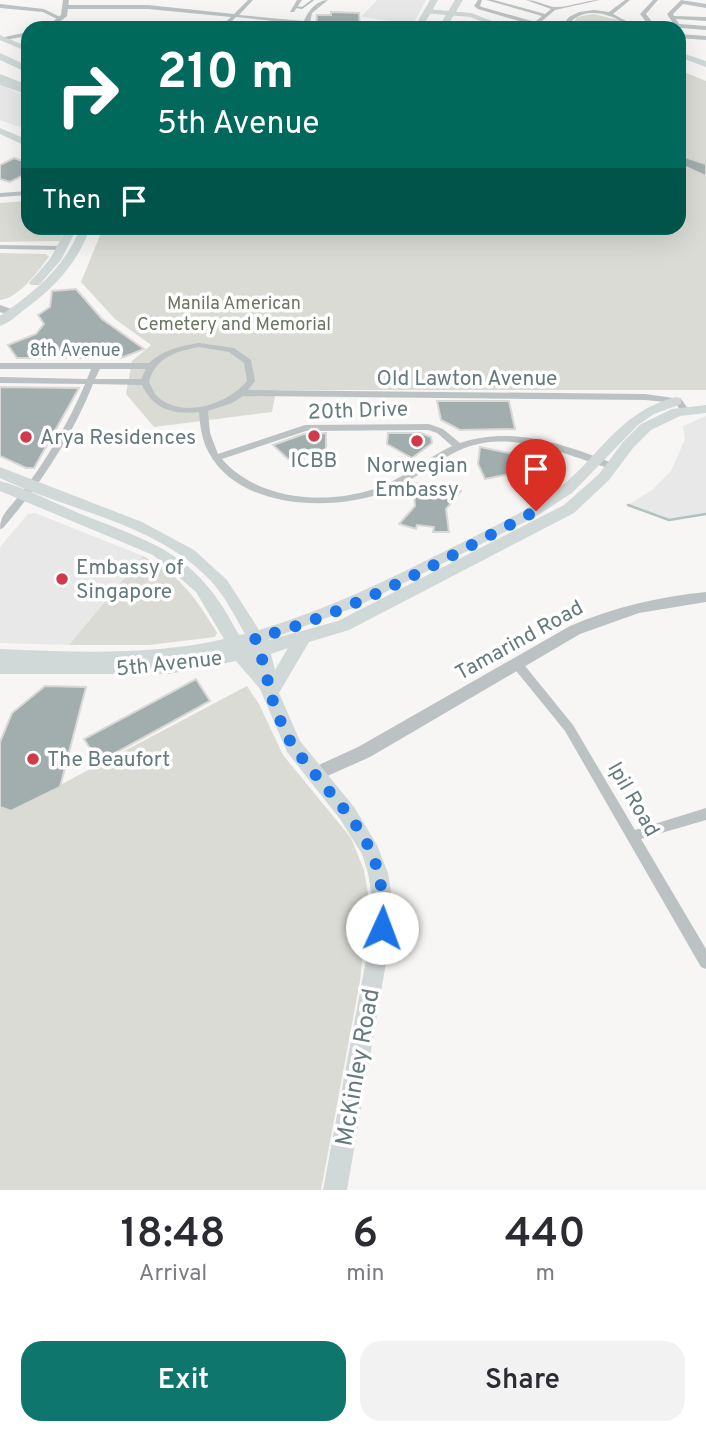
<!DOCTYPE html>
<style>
:root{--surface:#fff;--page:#f2f2f3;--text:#2b2b33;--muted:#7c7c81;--accent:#0f766e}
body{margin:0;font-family:Overpass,sans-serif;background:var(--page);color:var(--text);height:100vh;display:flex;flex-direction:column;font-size:26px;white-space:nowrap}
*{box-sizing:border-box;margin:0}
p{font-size:23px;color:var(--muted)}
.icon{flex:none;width:38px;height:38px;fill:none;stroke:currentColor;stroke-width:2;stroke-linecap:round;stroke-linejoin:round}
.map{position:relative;height:1190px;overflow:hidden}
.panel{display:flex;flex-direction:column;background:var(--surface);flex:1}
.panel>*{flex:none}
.hud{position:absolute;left:21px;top:21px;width:665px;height:214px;border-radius:21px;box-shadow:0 7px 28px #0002;background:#00695c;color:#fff;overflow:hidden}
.pin{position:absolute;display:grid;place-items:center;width:60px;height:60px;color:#fff;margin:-72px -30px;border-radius:50% 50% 50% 0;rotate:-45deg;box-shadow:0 0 7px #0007}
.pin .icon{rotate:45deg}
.me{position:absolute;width:77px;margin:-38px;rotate:2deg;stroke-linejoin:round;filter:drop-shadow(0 0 5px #0008)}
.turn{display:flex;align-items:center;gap:24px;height:147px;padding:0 21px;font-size:32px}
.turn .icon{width:91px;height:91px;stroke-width:2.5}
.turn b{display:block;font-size:49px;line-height:60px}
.then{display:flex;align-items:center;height:66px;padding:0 21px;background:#0003;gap:14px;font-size:26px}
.eta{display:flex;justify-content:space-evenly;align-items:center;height:119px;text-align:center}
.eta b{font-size:42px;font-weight:600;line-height:49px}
.button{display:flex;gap:14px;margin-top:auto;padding:14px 21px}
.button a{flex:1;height:80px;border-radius:21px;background:var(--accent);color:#fff;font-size:28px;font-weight:600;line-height:80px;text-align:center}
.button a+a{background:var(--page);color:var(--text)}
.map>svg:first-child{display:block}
.built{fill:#e7e8e7}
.green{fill:#d9dbd4}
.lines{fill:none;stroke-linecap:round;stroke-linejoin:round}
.stream-far1{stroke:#b2c2c1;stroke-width:2}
.stream{stroke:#b2c2c1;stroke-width:2.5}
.building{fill:#a2aeae;stroke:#d8d8d6;stroke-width:2}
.minor{fill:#bcc2c3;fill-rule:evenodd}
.tertiary{fill:#bcc2c3;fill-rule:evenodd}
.secondary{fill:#d1d8d8;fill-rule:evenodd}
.primary{fill:#d1d8d8;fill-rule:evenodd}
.route{stroke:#1a73e8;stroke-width:12;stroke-dasharray:0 21.6}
.poi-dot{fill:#d13a4a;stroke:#fff;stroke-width:2.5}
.labels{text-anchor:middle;stroke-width:7;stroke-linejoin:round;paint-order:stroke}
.far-park-label{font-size:18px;fill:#6c7563;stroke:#fff}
.far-street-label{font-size:18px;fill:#657a7c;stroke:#fff}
.street-label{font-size:21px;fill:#657a7c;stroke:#fff}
.poi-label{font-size:21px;fill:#657a7c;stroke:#fff;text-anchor:start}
.near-street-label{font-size:24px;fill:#657a7c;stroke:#fff}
</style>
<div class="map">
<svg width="706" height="1190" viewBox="0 0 706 1190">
<rect width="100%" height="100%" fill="#f7f6f4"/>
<!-- built -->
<g class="built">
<polygon points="377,0 426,0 413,24 361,17"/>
<polygon points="0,85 28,97 28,130 0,120"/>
<polygon points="706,416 706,514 669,520 628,505 652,490 671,471 685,439 683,426"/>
<polygon points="35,513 143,556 69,645 0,643 0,547 28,514"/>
</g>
<!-- green -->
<g class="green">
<polygon points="593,14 623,21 624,28 572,26 577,17"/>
<polygon points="679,70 706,81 706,390 276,390 272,412 154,427 126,394 132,361 151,345 115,319 81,282 103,228 679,228"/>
<polygon points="28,201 28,228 65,228 60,241 0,242 0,203"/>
<path d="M0,253l46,1 3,3c-11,14 -30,41 -49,43z"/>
<path d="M143,556c35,16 55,45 74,77l-2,4 -66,8h-80z"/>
<polygon points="247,686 259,704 283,755 351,838 364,870 368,894 360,981 321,1190 0,1190 0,807 11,811"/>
</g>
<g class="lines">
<!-- stream-far1 -->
<g class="stream-far1">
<polyline points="296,7 302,8 313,0"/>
<polyline points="251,28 286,25 288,22"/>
</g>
<!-- stream -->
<polyline class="stream" points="628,505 669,520 706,514"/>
</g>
<!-- building -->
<g class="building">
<polygon points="331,12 359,13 360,28 316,26 317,15 331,15"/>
<polygon points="679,155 706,164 706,176 679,164"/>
<polygon points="14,158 28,163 28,173 10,182 0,179 0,165"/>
<polygon points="76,289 102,319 144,349 121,358 17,358 8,345 36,334 44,324 38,315 50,307 52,291"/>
<polygon points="0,387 79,388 34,468 26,468 0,456"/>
<polygon points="437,401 509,401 515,429 460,430 441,420"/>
<polygon points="326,433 326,457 288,459 273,445 304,434"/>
<polygon points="388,433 421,433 431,437 432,443 412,458 387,444"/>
<polygon points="480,447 509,453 538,449 546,463 544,480 515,473 485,479 478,464"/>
<polygon points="413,483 429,484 427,488 444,490 445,486 461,491 446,509 449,532 433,532 434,527 417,525 416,529 399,524 415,506"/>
<polygon points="196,679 210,701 99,762 84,739"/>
<polygon points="45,686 86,687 60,787 11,811 0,807 0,742 12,713"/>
</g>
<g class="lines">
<!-- minor -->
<g class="minor">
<path d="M248,0h5l-14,15 65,6c4,-10 13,-21 24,-21l-16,13 -2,10 -5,5 -3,-2 1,-2 -67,-7 -11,11h-6l12,-11 -83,-8h-81l-3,-2 3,-2h81l86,9z"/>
<polygon points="297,0 302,0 294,12 290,12"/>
<path d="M478,0h4l-2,6 2,1 53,15 7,-6 -56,-16h8l51,14 6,-5 -25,-9c10,0 18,5 28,7 13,1 32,-7 46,-7l-45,10 -19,16 -58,-17 -4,-3z"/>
<path d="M625,0h5l-17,14 15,8 1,6h-6v-5c-12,-9 -35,-15 -49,-4 -3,2 -5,6 -8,9h-6l9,-11 10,-5 15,-2 15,2z"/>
<polygon points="653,0 658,0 646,14 657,28 651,28 640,14"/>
<polygon points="681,0 706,4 706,8 683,4 673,14 674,16 706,17 706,21 676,19 679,24 706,26 706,30 681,28 679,30 679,28 676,28 667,14"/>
<polygon points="0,4 44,9 64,19 59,20 43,12 0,8"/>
<polygon points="679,34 706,36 706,40 679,38"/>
<polygon points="28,191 28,195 0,197 0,193"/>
<polygon points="0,245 63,246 67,248 63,250 0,249"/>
<path d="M199,343l35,5 17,12 4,21 -7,9 397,4 36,5 8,11 -4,3 -3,-1 -7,-9 -30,-3 -402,-4 -11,7 -24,8 2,22 8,21 87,-29 124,-1 14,5 17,14c52,-18 106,2 155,21l2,2 -5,3c-43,-13 -83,-33 -129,-26 -37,6 -61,35 -95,48 -54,21 -148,19 -179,-38 -7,-12 -9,-27 -10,-41 -26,3 -46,-3 -57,-27l-49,-1c-21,53 -53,101 -90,144l-3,1c0,-15 9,-20 18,-32 27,-34 50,-73 67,-113l-85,-1v-6l87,2 4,-10h-91v-6h149c14,-13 31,-17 50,-20zM199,347l30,5 15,11 3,18c-19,23 -65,39 -90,15 -4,-4 -5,-9 -8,-14 6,-24 27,-31 50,-35zM100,369h46l-5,10h-46zM428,430l9,3 15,13c-24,11 -45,30 -70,40 -50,20 -123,16 -160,-27l84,-28z"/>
<polygon points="517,660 521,661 573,725 635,830 706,808 706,820 641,839 706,949 706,969 701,967 565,731 513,667 511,664 513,661"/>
</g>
<!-- tertiary -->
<g class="tertiary">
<polygon points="63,0 69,0 67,16 52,28 45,28 61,15"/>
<polygon points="28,32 28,36 4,40 0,38"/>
<polygon points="0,305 17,311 18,313 13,316 0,312"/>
<path d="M706,592v10l-67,11 -59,21 -210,123 -54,24 -6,-2 -2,-5 2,-5 48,-22 212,-121c44,-19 88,-29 136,-34z"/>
</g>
<!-- secondary -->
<g class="secondary">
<polygon points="427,9 471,13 510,28 499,28 470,17 424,13"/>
<polygon points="0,35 28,47 28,52 0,40"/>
<polygon points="679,52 706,61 706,67 679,57"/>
<polygon points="0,79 28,89 28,95 0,85"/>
<polygon points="0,128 28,140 28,147 0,134"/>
<polygon points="67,228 77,228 61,260 39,285 31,285 29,283 50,259"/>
<path d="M80,228h10c-13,36 -36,60 -66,82 -8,6 -15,13 -24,16v-10c34,-24 65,-48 80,-88z"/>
<path d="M676,397l5,1v6l-27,10 -16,11 -66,68 -37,24 -177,89 -93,35 73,-20 226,-116 35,-31 24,-32 18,-18 31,-15 34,-4v8l-26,3 -29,14 -18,18 -24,32 -35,33 -225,117 -40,12 -30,51 21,48 54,66 23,38 11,28 4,25v30l-45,262h-24l49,-262v-30l-4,-25 -6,-19 -22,-35 -53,-67 -27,-63 -24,-28 -67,13h-169v-25c76,3 150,7 224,-10l-28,-47 -43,-37 -153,-64v-10c28,8 54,22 81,33 80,32 116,40 158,121l6,-1c-11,-19 -20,-38 -35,-54 -54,-57 -142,-69 -210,-102v-11l142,55 52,28 33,30 32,50c67,-20 129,-50 190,-81 34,-17 68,-33 99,-53 49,-32 66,-83 128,-99zM288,648l-13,22 -4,-16z"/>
</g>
<!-- primary -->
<g class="primary">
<polygon points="430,0 438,0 422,28 414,28"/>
<polygon points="455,0 463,0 446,28 438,28"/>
<polygon points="0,53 28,66 28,73 0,60"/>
<polygon points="0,74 28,85 28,91 0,80"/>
</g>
</g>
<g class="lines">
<!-- route -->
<path class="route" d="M382,928c7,-85 -37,-113 -83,-174 -16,-20 -23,-46 -32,-69l1,-8 -13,-39c100,-25 190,-80 281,-127"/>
</g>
<!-- markers -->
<g class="poi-dot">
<circle cx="314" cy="436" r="7"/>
<circle cx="26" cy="437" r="7"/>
<circle cx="417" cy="441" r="7"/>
<circle cx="62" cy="579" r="7"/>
<circle cx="33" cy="759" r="7"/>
</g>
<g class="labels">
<!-- far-park labels -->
<g class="far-park-label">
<text x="234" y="309">Manila American<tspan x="234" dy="21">Cemetery and Memorial</tspan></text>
</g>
<!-- far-street labels -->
<g class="far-street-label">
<text x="75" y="356">8th Avenue</text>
</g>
<!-- street labels -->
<g class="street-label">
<text x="467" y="385">Old Lawton Avenue</text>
<text transform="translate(358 410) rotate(-2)" y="7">20th Drive</text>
<text transform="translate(519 640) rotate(-29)" y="7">Tamarind Road</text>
<text transform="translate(169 663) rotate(-6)" y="7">5th Avenue</text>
<text transform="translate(634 799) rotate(60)" y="7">Ipil Road</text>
</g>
<!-- poi labels -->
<g class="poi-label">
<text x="40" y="444">Arya Residences</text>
<text x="314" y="467" text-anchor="middle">ICBB</text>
<text x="417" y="472" text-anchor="middle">Norwegian<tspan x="417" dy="24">Embassy</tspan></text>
<text x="76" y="574">Embassy of<tspan x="76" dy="24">Singapore</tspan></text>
<text x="47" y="766">The Beaufort</text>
</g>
<!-- near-street labels -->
<g class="near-street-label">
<text transform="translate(357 1067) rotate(-80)" y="8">McKinley Road</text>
</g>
</g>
</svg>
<div class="pin" style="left:536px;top:511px;background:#d93025"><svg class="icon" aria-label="arrive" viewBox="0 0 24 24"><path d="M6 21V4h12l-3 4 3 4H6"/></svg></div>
<svg class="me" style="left:382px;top:928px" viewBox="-20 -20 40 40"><circle r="19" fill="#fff"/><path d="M0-13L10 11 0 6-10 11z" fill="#1a73e8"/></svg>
<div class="hud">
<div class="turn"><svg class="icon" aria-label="right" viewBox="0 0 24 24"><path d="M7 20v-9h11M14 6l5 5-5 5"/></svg><div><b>210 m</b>5th Avenue</div></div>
<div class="then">Then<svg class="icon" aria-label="arrive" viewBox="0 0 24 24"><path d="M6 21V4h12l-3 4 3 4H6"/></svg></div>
</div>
</div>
<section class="panel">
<div class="eta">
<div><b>18:48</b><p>Arrival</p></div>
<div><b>6</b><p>min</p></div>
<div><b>440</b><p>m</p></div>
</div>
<div class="button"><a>Exit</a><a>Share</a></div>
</section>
